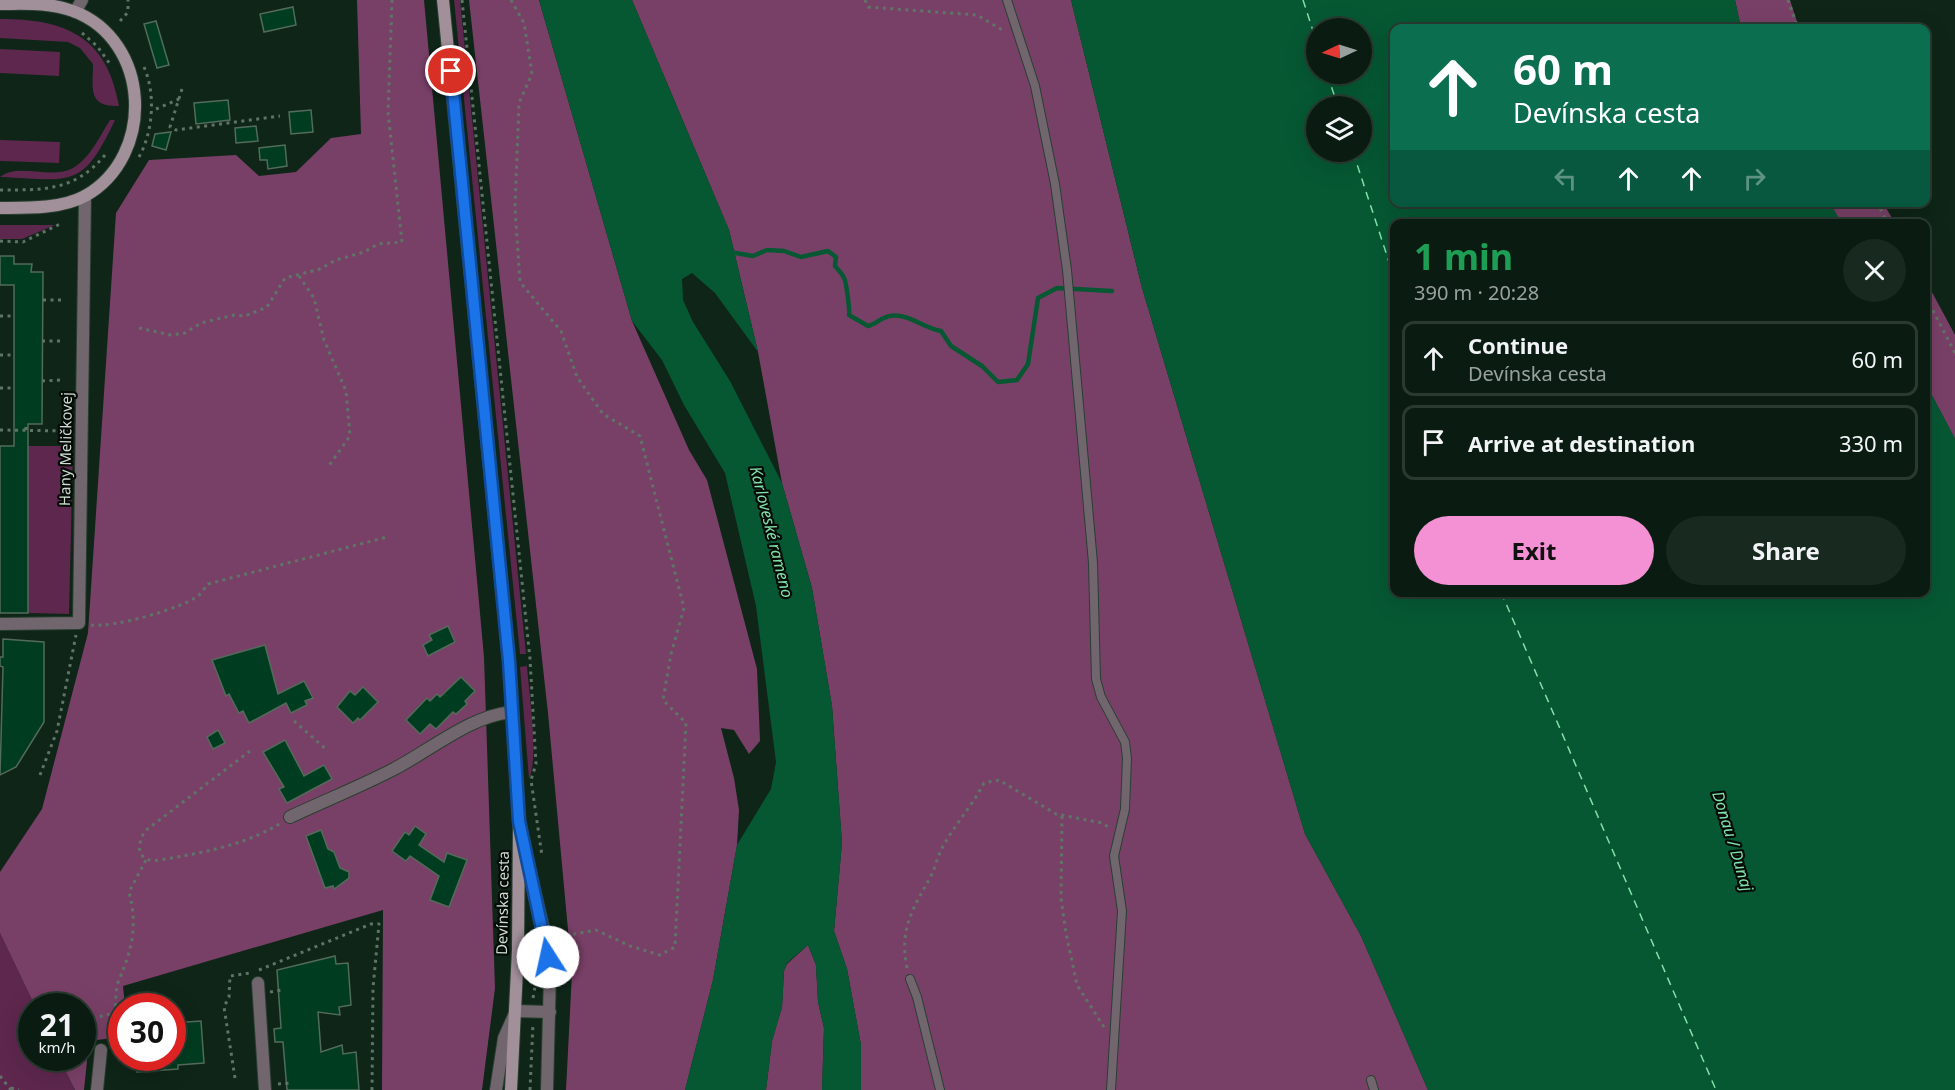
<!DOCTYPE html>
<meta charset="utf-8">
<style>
:root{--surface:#0a1c11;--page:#18291f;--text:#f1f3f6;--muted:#99a19f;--line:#2a3a31;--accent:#f491d4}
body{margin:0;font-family:"Noto Sans",sans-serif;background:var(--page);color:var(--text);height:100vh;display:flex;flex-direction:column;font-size:22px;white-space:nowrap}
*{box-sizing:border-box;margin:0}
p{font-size:20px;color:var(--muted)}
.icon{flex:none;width:33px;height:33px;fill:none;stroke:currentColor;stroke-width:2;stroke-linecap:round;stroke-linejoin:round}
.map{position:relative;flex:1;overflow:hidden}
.sheet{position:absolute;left:1390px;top:219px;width:540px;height:378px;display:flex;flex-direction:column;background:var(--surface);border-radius:12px;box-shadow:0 6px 24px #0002,0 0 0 2px var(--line)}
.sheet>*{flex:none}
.top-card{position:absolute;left:1390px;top:24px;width:540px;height:183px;border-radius:12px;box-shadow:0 6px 24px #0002,0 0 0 2px var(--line);background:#0b6e4f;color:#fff;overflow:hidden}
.needle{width:39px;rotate:266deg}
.controls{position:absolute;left:1306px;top:18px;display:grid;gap:12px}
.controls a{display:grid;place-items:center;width:66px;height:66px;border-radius:50%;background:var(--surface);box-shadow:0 6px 24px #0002,0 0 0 2px var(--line);font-size:30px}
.speed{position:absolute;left:18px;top:993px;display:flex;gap:12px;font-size:30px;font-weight:700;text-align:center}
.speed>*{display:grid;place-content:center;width:78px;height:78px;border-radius:50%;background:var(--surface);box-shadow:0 6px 24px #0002,0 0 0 2px var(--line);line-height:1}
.speed small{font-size:15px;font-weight:400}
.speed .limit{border:9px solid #d22;background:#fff;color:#111}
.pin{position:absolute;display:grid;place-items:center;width:51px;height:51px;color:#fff;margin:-26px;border:3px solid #fff;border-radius:50%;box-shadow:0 2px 6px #0007}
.me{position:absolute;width:66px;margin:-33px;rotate:350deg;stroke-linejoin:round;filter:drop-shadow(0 0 4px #0008)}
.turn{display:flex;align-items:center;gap:21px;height:126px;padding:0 24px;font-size:27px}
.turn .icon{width:78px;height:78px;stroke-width:2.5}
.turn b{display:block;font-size:42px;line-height:51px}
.lanes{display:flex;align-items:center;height:57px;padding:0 24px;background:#0003;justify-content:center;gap:30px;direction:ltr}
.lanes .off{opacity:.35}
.round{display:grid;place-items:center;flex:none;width:63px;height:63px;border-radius:32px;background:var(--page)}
.summary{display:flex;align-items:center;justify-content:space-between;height:102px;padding:0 24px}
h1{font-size:36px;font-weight:700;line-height:45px;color:#1e9e55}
.primary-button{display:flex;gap:12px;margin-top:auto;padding:12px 24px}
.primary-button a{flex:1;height:69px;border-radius:36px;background:var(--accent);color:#111;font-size:24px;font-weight:700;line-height:69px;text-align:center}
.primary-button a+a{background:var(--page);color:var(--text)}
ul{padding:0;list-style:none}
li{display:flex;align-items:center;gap:18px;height:75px;margin:0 12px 9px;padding:0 12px;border:3px solid var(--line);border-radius:12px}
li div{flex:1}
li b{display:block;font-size:22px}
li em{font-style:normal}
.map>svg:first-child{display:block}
.green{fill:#5e274e}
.forest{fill:#794067}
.water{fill:#065833;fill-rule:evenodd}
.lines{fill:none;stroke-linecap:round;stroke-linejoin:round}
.stream{stroke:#065833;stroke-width:4.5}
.ferry{stroke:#80e2a8;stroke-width:1.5;stroke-dasharray:8 6;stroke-linecap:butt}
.building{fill:#003c20;stroke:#536b5b;stroke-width:1.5}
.lane-casing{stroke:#293f31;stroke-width:10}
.street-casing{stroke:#293f31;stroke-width:14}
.secondary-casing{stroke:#293f31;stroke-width:14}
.path{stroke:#607367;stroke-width:3;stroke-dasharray:3 4.5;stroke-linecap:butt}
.lane{stroke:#71666d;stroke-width:8}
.street{stroke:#71666d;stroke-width:12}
.secondary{stroke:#a18f9a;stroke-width:12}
.route-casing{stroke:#114b97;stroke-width:15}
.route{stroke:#1a73e8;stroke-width:10}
.labels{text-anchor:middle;stroke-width:4.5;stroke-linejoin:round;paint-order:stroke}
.street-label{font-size:15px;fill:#cedcd2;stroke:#040b06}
.water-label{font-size:16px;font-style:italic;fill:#80e2a8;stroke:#040b06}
</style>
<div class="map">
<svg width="1955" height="1090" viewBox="0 0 1955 1090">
<rect width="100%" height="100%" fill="#0e2517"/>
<!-- green -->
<g class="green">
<polygon points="454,0 460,0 526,654 520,654"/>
<path d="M0,19c65,0 107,17 119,87 -32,1 -26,-18 -26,-42l-13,-16 -12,-6 -68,-4z"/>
<polygon points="0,49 60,52 59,76 0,73"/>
<path d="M110,120h5c-33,70 -43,60 -115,57 18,-15 51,3 73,-9 17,-10 27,-32 37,-48z"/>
<polygon points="0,140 60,142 59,163 0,161"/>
<polygon points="0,225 55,225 22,239 0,239"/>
<polygon points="28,446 73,446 69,614 28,613"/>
<path d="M527,666c2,28 12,90 2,113l-9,-112z"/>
<polygon points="0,933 35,1006 32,1006 32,1058 59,1058 75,1090 0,1090"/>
</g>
<!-- forest -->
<g class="forest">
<polygon points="357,0 424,0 484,657 495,988 482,1090 382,1090 383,910 123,986 125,1006 122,1006 121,1037 89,1041 84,1090 75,1090 59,1058 82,1058 82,1006 35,1006 0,933 0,872 42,809 88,633 116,213 149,160 236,155 259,176 296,172 331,138 361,134"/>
<polygon points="469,0 539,0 632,321 689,450 707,480 757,669 760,741 749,754 734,730 721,728 734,778 739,810 737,845 713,980 685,1090 566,1090 572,973 548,713"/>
<polygon points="632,0 1071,0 1142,288 1305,834 1361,936 1428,1090 861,1090 861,1045 847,969 834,931 842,843 832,706 812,588 782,483 758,352 729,230"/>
<polygon points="1735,0 1790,0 1799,28 1741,28"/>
<polygon points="1830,203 1883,203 1895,223 1841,223"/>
<polygon points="1926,281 1955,335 1955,439 1926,384"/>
<polygon points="808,945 816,965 818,1002 824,1028 822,1090 766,1090 772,1041 782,1007 784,971 787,964"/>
</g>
<!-- water -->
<g class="water">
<polygon points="539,0 632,0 729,230 758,352 715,293 692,273 682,279 683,300 693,322 730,381 782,483 812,588 832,706 842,843 834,931 847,969 861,1045 861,1090 822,1090 824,1028 818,1002 816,965 808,945 787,963 784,971 782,1007 772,1041 766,1090 685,1090 713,980 737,845 771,789 776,762 756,606 725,473 684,405 662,360 632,321"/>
<path d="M1071,0h664l6,28h-346v174h435l11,21 -446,1v368h531v-208l29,55v651h-527l-67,-154 -56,-102 -163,-546zM1317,28h45v46h-45zM1317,106h45v46h-45z"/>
</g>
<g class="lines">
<!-- stream -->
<path class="stream" d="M730,252l23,4 14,-6 17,1 17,6 27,-6 8,6 -1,9c3,4 7,7 9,12 2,2 6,33 5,37l19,11c8,-2 14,-9 22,-10 19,-3 33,12 51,15l10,15 31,20 16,16 19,-2 11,-16 10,-66 19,-10 55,3"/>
<!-- ferry -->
<g class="ferry">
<polyline points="1303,0 1317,43"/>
<polyline points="1327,74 1338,106"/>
<polyline points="1353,152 1395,280"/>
<polyline points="1501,592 1716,1090"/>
</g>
</g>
<!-- building -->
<g class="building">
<polygon points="293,7 296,25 264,32 260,14"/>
<polygon points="156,21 169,65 157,68 144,24"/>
<polygon points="228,100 230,120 196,124 194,103"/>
<polygon points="311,110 313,132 291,134 289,112"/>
<polygon points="256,126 258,141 236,143 235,128"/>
<polygon points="171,132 166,150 152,146 155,134"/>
<polygon points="285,145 287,166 268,169 267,160 260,160 259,148"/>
<polygon points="0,256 14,256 14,264 32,264 31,272 43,272 42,424 28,424 28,613 0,613 0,446 14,446 14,285 0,285"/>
<polygon points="448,626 455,642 428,656 423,645 432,640 429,635"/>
<polygon points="3,639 44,642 44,722 16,767 0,775 3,667 0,666 0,657 3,657"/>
<polygon points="265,645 278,694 304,681 313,698 305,701 307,705 291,713 286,703 249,723 243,711 239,713 229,694 226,696 212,660"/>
<polygon points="461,677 475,691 465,701 467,704 456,714 453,712 436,729 430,724 420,734 406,720 427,698 430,701 437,694 440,697"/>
<polygon points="363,687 378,702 360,720 358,718 353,723 337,707 350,691 355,695"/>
<polygon points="218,730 225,743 213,749 207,737"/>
<polygon points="285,740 304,776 324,765 332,779 287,803 279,789 284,787 263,752"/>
<polygon points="415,826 426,834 419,845 444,862 447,853 467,860 449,907 430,900 439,876 410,856 406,861 392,851 405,832 409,835"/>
<polygon points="321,830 328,849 334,852 340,868 349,872 349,878 334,889 333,886 325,888 306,836"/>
<polygon points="335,956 336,964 348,963 351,1005 339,1007 340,1015 318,1012 321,1052 342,1045 343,1054 356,1052 359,1090 287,1090 283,1042 275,1042 274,1029 281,1028 277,970"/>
<polygon points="201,1021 204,1063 178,1065 178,1069 137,1072 136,1058 172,1058 172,1023"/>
</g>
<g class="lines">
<defs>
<g id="lane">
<polyline points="1007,0 1035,86 1055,184 1067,270 1093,563 1096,679 1101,697 1125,742 1127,758 1125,809 1114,856 1122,911 1111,1090"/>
<polyline points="910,979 917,997 940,1090"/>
<polyline points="1371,1080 1374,1090"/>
</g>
<g id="street">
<polyline points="75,12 82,0"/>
<polyline points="0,624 79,623 85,196"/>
<path d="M290,817c34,-16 69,-30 102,-47 36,-18 79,-55 120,-58"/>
<polyline points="521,833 546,939 550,974 547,1090"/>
<polyline points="258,983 265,1090"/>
<polyline points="97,1090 101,1050"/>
<polyline points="496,1090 504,1038 516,1011 550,1012"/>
</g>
<g id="secondary">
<polyline points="443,0 509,661 519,821 518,950 511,1090"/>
<path d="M0,4c24,0 49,-2 73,7 78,29 83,145 12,185 -24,13 -58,12 -85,12"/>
</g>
</defs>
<!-- lane casing -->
<use href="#lane" class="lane-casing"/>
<!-- street casing -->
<use href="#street" class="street-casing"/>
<!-- secondary casing -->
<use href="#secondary" class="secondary-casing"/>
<!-- path -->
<g class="path">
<polyline points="462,0 530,659 536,764 531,780 542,856"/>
<polyline points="511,0 524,23 532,74 519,103 515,208 520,282 561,331 577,377 603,414 640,436 684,608 671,654 663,700 686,723 675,947 660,955 630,946 596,930 558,937"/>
<polyline points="865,0 868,7 977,15 1004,31"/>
<polyline points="1788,0 1798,28"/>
<polyline points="120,21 128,12 128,0"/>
<polyline points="82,33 97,46 110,64"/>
<polyline points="182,89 170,127 176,130 280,116"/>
<polyline points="156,109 179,99"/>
<path d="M139,157c14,-25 17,-63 5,-90"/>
<path d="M0,190c44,0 75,1 105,-35"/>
<polyline points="1877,202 1888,224"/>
<polyline points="0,241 23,242 62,223"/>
<polyline points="299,276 314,298 324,340 346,391 350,436 328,467"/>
<polyline points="1926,297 1955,353"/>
<polyline points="43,300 62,300"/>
<polyline points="0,316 14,316"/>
<polyline points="139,328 171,335 185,333 201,323 234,315 245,316 267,307 285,278 320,269 336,260 364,252 378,244 402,242 388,112 392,0"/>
<polyline points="42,341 62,341"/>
<polyline points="0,355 13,355"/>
<polyline points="42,381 62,380"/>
<polyline points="0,388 13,388"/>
<polyline points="0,430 70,431"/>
<polyline points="26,430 26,424"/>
<path d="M91,625c21,3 91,-16 108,-30 3,-2 6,-8 9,-11l179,-47"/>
<polyline points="294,721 328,751"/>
<path d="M250,751l-105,80c-8,13 -9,28 9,30 46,-8 87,-14 127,-38"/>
<polyline points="40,775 57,731 76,635"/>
<polyline points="1062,816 1061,898 1066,933 1077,985 1104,1027"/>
<path d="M907,968c-8,-40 6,-59 24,-92 4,-8 6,-17 10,-26 12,-23 31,-44 43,-67l15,-3 57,34 46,9 8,5"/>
<polyline points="259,970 371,924 379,924 373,988 372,1090"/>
<polyline points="270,992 282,990"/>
<polyline points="533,998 536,981"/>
<path d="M91,1041l2,-23 22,-5c1,-10 0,-24 4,-33 13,-31 19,-54 10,-88l17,-32"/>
<polyline points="0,1076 11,1090"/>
<polyline points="235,1078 224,1007 229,997 230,976 250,973"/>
<polyline points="278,1084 291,1083"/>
<polyline points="11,1088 19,1090"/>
<polyline points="530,1090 533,1023"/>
</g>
<!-- lane -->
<use href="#lane" class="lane"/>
<!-- street -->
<use href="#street" class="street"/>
<!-- secondary -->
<use href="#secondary" class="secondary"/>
</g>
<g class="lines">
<defs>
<polyline id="route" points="451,71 509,661 519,821 548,957"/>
</defs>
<!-- route casing -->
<use href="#route" class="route-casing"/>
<!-- route -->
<use href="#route" class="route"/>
</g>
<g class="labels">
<!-- street labels -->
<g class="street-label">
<text transform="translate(66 449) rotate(-89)" y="5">Hany Meličkovej</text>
<text transform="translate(503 903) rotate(-89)" y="5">Devínska cesta</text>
</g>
<!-- water labels -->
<g class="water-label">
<text transform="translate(772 532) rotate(76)" y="6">Karloveské rameno</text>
<text transform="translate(1733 841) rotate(73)" y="6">Donau / Dunaj</text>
</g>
</g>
</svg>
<div class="controls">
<a><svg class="needle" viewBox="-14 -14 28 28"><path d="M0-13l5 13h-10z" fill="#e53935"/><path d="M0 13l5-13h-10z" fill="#99a19f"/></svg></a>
<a><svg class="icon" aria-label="layers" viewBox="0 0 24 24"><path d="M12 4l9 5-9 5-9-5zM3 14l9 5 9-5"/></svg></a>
</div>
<div class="speed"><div>21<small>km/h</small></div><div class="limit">30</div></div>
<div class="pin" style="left:451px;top:71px;background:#d93025"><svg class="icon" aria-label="arrive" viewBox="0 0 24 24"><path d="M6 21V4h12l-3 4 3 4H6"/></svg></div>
<svg class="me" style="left:548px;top:957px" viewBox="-20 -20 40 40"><circle r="19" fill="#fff"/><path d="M0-13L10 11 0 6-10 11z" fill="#1a73e8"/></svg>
<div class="top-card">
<div class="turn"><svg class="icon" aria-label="ahead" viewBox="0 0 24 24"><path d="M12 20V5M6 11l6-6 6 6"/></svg><div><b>60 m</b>Devínska cesta</div></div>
<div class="lanes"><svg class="icon off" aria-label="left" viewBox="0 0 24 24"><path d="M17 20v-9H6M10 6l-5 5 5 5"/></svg><svg class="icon" aria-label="ahead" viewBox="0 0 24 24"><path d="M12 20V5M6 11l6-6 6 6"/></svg><svg class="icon" aria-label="ahead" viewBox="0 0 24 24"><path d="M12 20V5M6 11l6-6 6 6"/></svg><svg class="icon off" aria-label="right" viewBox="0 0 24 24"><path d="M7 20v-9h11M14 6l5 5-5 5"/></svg></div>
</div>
<section class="sheet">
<div class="summary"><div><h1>1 min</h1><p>390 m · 20:28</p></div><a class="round"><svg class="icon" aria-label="close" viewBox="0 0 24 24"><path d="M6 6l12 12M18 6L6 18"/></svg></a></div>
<ul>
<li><svg class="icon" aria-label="ahead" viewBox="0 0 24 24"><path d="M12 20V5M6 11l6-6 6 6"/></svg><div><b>Continue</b><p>Devínska cesta</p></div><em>60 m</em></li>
<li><svg class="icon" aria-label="arrive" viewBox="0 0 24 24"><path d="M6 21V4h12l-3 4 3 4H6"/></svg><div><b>Arrive at destination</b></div><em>330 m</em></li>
</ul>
<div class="primary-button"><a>Exit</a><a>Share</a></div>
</section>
</div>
